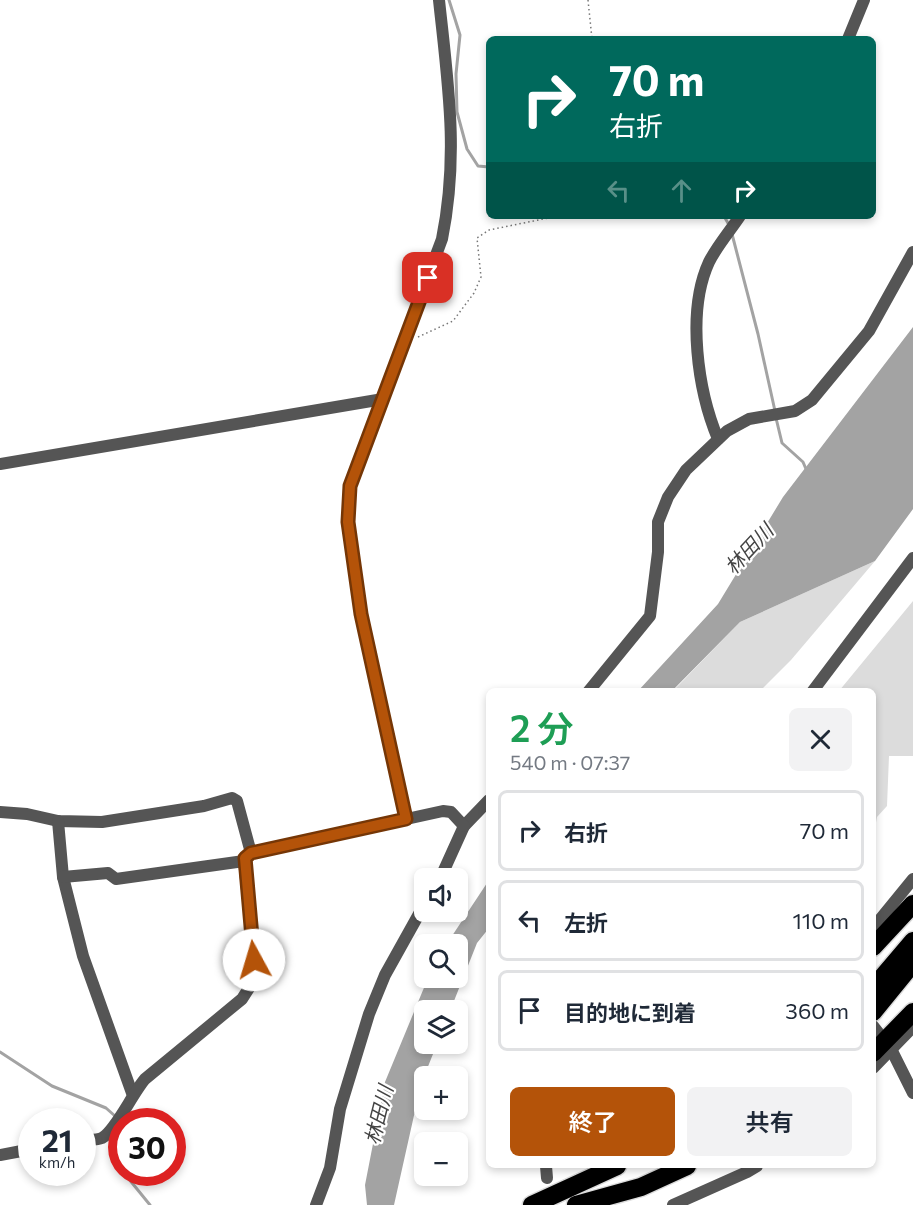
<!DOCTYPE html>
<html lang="ja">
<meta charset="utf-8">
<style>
:root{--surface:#fff;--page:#f2f2f3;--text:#1f2937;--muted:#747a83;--line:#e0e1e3;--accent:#b45309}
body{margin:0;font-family:Commissioner,"Noto Sans JP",sans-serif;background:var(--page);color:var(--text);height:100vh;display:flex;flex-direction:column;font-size:22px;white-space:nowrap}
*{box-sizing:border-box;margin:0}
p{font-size:20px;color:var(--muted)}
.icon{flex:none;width:33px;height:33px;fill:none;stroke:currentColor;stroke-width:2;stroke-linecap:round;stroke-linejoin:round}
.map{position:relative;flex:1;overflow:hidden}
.side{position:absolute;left:486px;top:688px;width:390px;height:480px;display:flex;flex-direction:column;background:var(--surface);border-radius:9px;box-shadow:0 3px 9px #0003}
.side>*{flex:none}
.top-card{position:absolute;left:486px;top:36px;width:390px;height:183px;border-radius:9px;box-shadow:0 3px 9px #0003;background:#00695c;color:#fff;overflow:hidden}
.controls{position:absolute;left:414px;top:868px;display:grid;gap:12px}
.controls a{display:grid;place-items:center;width:54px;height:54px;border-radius:9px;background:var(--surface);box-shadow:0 3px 9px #0003;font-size:30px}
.speed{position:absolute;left:18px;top:1108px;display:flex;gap:12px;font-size:30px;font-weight:700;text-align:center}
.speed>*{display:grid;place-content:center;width:78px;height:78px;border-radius:50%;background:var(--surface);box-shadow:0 3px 9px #0003;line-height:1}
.speed small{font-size:15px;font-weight:400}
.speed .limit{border:9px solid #d22;background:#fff;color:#111}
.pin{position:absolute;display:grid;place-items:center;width:51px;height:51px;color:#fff;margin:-26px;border-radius:12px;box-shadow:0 3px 9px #0006}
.me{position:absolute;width:66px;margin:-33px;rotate:354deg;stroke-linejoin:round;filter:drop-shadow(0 0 4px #0008)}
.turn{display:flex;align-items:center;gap:21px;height:126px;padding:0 24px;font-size:27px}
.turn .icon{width:78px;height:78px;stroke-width:2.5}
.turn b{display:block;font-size:42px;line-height:51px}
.lanes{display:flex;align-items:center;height:57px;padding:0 24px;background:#0003;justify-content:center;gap:30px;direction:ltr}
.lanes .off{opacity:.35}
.round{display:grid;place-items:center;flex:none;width:63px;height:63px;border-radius:9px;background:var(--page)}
.overview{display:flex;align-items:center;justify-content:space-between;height:102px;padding:0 24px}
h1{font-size:36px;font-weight:600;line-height:45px;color:#1e9e55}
.cta{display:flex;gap:12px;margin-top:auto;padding:12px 24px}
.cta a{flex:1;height:69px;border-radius:9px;background:var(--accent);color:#fff;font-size:24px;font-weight:600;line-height:69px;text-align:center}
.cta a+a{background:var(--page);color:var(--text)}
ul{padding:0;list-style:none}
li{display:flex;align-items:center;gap:18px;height:81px;margin:0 12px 9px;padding:0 12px;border:3px solid var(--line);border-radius:9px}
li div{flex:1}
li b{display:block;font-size:22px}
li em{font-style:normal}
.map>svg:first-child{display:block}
.green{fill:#dcdcdc}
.water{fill:#a3a3a3}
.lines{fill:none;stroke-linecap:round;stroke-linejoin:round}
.stream{stroke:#a3a3a3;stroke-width:3}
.highway-casing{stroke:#dbdbdb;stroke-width:21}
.path{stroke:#777;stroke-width:1.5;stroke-dasharray:1.5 3;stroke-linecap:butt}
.minor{stroke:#555;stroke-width:12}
.highway{stroke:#000;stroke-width:18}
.route-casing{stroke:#753606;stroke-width:15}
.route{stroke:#b45309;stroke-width:10}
.labels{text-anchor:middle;stroke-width:4.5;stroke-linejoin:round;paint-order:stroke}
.water-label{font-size:20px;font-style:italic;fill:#444;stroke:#fff}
</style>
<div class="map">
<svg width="913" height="1205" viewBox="0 0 913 1205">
<rect width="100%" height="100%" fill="#fff"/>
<!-- green -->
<g class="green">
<polygon points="875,561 791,660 760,691 672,692 740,622"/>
<polygon points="913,601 913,756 889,756 887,806 877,817 873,839 873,692 839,691"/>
</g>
<!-- water -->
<g class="water">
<polygon points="913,327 913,509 875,561 740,622 672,691 638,691 718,604 783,497"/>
<polygon points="489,880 489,928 477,943 450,1011 424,1011 424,1044 437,1044 421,1084 394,1205 367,1205 365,1185 385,1082 428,978 458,978 458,945 446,945"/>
</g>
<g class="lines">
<!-- stream -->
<g class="stream">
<polyline points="449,0 460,35 456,74 457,112 467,149 478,166 489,167"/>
<polyline points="724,216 729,225"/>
<polyline points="732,234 758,334 775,411"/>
<polyline points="776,418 782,443 803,462 806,469"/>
<polyline points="0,1052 52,1086 106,1108 115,1116"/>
<polyline points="120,1124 122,1131"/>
<polyline points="124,1173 150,1205"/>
</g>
<defs>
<g id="highway">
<polyline points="873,947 913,904"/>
<polyline points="873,988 913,941"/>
<polyline points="873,1012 913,963"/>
<polyline points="873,1053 913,1012"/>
<polyline points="532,1205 617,1166"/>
<polyline points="576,1205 641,1187 687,1166"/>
</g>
</defs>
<!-- highway casing -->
<use href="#highway" class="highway-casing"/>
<!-- path -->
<g class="path">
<polyline points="588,0 592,39"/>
<polyline points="418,337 453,321 474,293 481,277 477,238 489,230 558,216"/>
</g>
<!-- minor -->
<g class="minor">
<polyline points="848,39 864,0"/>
<path d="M718,439c-20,-48 -32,-127 -9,-177 8,-16 21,-31 31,-46"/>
<polyline points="0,464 383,399"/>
<polyline points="588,692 650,616 658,552 658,522 668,497 686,470 727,431 749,419 795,411 812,400 869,331 913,252"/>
<polyline points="812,692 913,558"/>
<polyline points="0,812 27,814 58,821 102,822 204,806 232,798 237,801 251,853"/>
<path d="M406,819l-45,-205 -13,-92 2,-36 92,-247c17,-84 6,-155 -3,-239"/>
<polyline points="58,821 63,877 83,956 132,1093"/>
<polyline points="63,877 108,873 116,879 244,861"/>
<polyline points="440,879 464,826 489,800"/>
<polyline points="873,928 913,879"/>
<polyline points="873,1026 891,1049 913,1093"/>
<polyline points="873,1068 913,1027"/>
<path d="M82,1141c6,-1 15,-1 20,-3 14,-8 30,-44 43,-59l97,-80 14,-22 -12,-116 7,-8 192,-42 8,1 13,14"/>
<polyline points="0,1155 32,1149"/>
<polyline points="546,1166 547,1178"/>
<polyline points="316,1205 330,1168 340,1109 369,1014 385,975 424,905"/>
<polyline points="673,1205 747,1172 757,1166"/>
</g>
<!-- highway -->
<use href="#highway" class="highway"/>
</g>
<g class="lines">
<defs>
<polyline id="route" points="254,960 245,858 251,853 406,819 361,614 348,522 350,486 428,278"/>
</defs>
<!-- route casing -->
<use href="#route" class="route-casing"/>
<!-- route -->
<use href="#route" class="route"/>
</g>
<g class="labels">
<!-- water labels -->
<g class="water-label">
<text transform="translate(749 549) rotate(-47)" y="7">林田川</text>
<text transform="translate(379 1115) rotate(-76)" y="7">林田川</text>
</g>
</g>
</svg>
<div class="controls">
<a><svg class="icon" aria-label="sound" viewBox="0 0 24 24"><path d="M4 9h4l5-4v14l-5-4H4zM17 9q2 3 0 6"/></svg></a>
<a><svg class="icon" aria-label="search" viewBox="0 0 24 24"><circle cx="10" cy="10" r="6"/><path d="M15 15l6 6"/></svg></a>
<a><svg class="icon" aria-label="layers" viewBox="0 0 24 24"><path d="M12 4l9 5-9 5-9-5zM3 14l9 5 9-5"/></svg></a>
<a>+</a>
<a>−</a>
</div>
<div class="speed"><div>21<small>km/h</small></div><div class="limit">30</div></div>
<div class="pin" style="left:428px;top:278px;background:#d93025"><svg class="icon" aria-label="arrive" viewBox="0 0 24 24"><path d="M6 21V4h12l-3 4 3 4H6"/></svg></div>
<svg class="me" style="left:254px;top:960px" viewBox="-20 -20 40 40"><circle r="19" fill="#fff"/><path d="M0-13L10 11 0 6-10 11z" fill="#b45309"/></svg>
<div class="top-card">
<div class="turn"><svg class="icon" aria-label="right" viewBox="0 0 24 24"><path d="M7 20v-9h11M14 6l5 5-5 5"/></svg><div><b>70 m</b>右折</div></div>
<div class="lanes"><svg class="icon off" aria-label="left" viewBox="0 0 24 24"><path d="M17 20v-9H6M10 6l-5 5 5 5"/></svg><svg class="icon off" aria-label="ahead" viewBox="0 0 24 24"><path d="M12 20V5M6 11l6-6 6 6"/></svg><svg class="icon" aria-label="right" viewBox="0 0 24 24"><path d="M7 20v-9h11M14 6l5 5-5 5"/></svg></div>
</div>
<section class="side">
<div class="overview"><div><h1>2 分</h1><p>540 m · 07:37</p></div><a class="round"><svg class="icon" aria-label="close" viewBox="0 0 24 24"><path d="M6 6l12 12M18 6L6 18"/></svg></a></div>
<ul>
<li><svg class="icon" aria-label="right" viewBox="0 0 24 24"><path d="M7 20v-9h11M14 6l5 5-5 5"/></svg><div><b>右折</b></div><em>70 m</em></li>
<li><svg class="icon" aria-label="left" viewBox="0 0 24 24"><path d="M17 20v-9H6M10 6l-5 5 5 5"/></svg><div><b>左折</b></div><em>110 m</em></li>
<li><svg class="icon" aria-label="arrive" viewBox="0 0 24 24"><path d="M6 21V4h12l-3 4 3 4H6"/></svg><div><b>目的地に到着</b></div><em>360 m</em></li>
</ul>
<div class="cta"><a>終了</a><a>共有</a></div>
</section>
</div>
